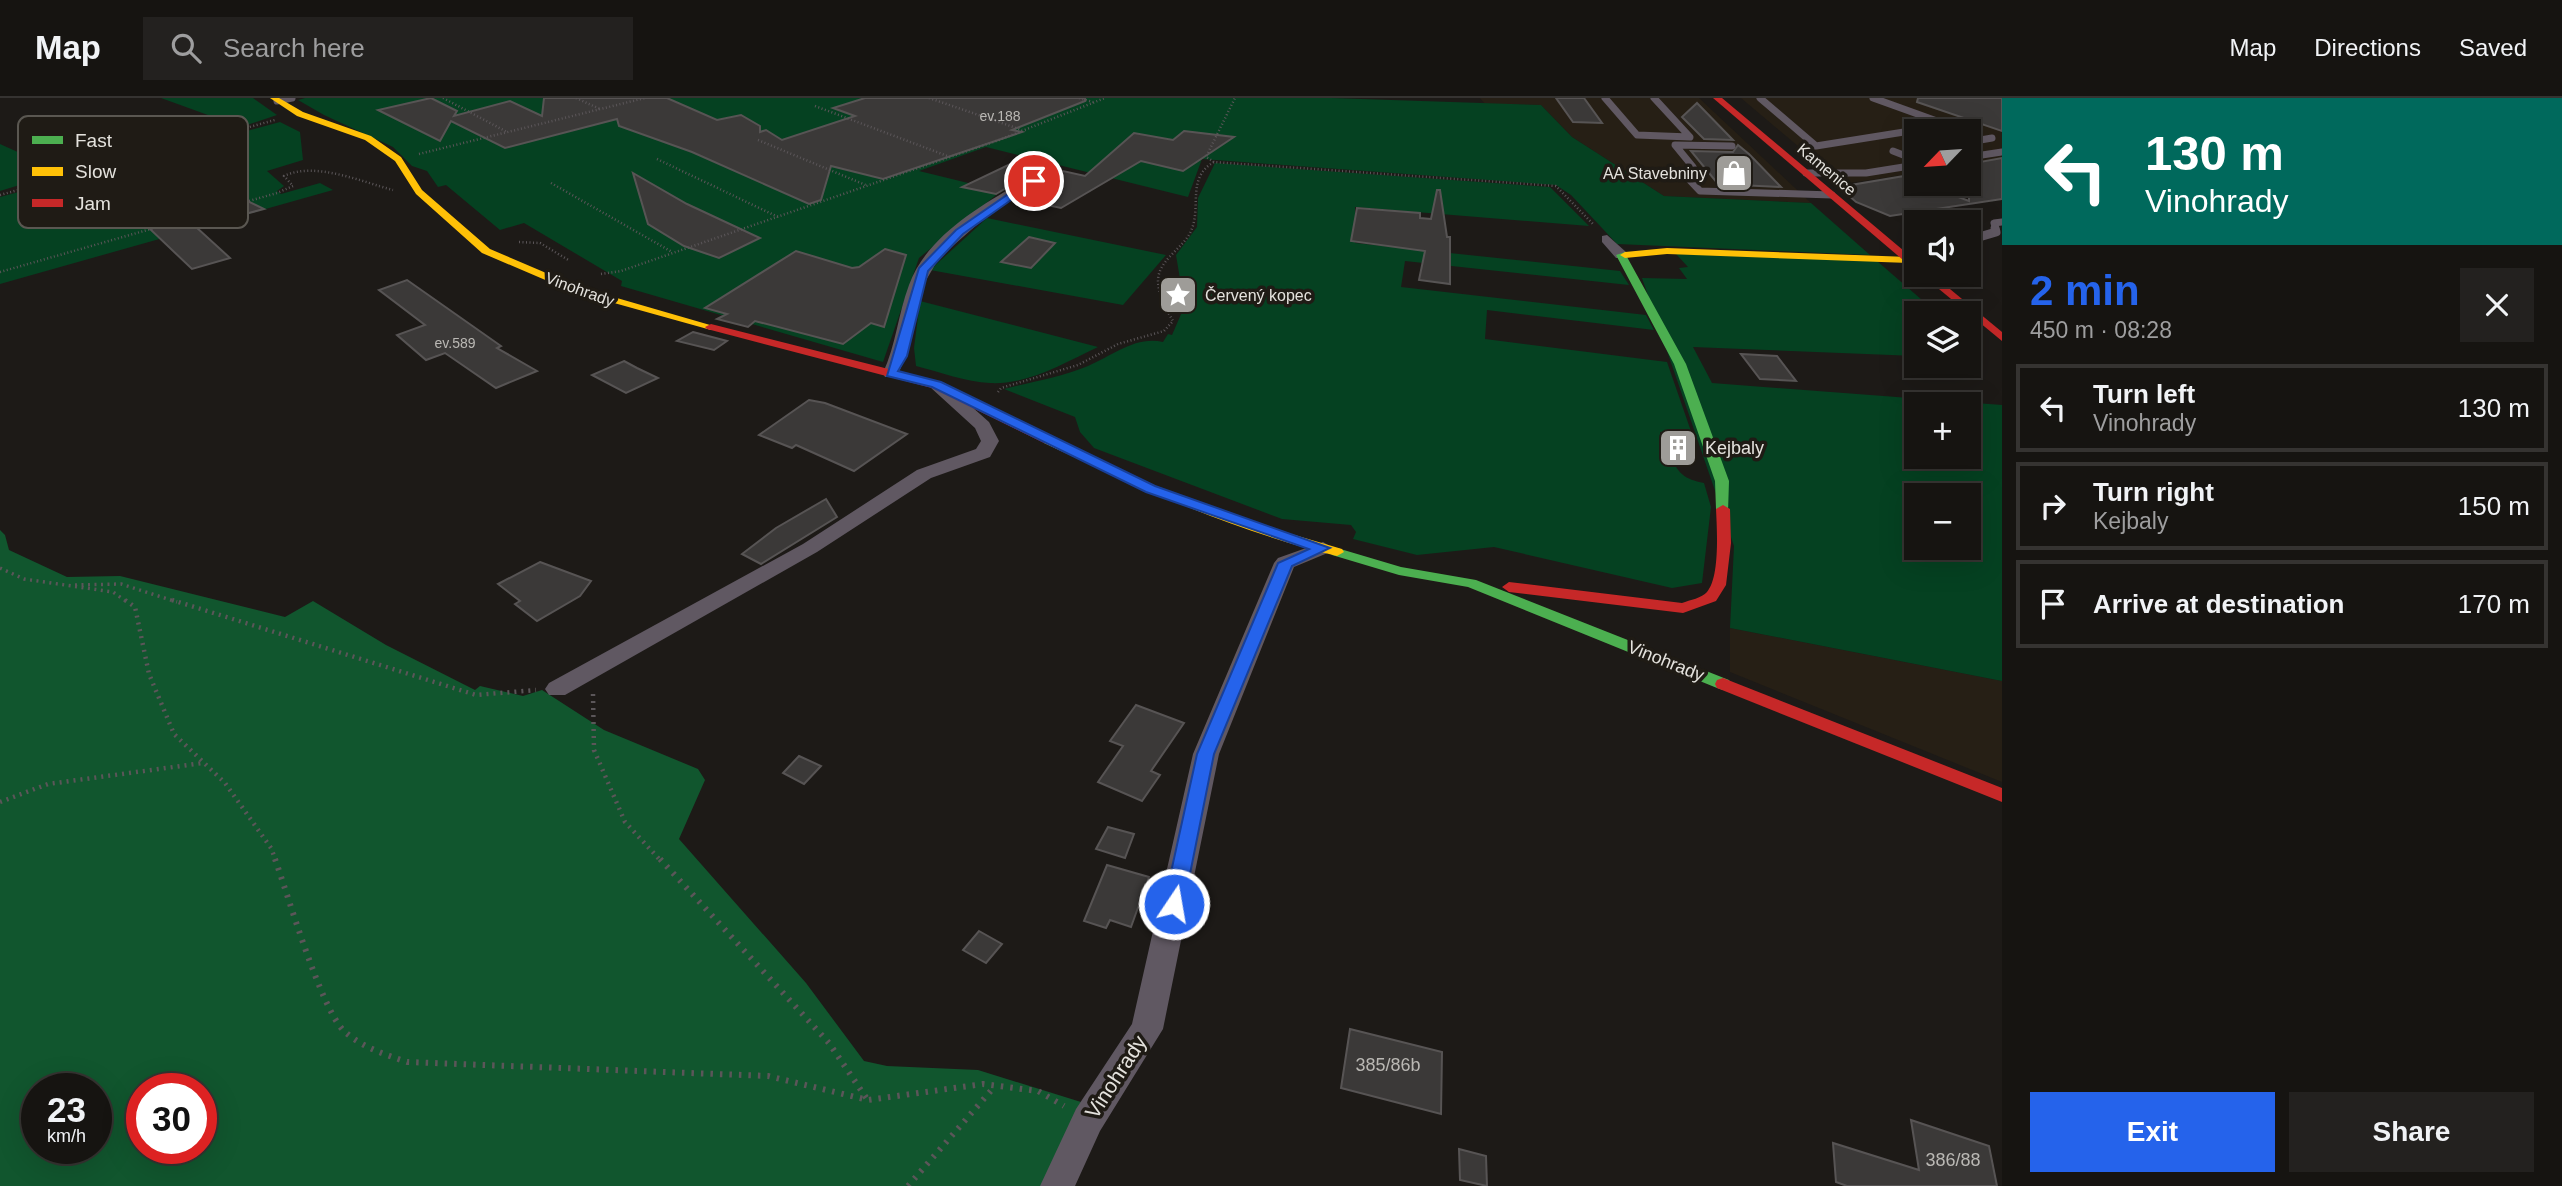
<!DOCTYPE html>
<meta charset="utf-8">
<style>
:root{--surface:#161411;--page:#23211f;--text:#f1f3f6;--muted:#9e9e9f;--line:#353331;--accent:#2563eb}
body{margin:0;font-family:Arial,sans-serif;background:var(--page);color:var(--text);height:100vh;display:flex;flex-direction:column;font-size:26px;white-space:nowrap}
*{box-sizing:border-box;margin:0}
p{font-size:23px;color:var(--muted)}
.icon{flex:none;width:38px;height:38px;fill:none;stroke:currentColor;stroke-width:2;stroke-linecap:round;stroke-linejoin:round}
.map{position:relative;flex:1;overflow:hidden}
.details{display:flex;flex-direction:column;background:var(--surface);width:560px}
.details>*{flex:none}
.hud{background:#00695c;color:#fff;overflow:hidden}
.needle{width:46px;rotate:245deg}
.fabs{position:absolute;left:1904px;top:21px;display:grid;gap:14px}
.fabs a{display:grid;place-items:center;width:77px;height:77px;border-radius:0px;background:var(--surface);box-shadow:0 7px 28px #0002,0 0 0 2px var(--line);font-size:35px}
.speed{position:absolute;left:21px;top:975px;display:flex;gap:14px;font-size:35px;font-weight:700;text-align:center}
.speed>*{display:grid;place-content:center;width:91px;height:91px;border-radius:50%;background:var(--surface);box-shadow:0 7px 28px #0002,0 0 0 2px var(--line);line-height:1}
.speed small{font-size:18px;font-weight:400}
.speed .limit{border:10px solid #d22;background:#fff;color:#111}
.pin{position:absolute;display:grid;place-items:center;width:60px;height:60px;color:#fff;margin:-30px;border:4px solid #fff;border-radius:50%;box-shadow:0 2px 7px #0007}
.me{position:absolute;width:77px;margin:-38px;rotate:12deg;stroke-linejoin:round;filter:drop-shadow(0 0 5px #0008)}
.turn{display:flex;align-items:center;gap:24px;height:147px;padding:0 28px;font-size:32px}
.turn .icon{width:91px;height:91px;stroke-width:2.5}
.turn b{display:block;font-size:49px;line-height:60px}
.round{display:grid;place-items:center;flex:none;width:74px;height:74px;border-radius:0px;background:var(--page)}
.overview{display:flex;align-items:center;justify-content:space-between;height:119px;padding:0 28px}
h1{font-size:42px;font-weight:700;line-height:52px;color:var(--accent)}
.primary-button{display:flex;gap:14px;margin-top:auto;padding:14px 28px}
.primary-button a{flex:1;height:80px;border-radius:0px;background:var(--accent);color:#fff;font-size:28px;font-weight:700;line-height:80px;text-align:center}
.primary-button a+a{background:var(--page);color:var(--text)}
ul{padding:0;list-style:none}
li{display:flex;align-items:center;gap:21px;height:88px;margin:0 14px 10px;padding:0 14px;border:4px solid var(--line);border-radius:0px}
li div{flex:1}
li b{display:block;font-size:26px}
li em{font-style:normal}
header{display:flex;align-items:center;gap:42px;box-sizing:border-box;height:98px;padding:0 35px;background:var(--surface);border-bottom:2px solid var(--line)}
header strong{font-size:33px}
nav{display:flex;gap:38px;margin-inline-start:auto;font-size:24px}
.search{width:490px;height:63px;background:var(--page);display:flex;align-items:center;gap:18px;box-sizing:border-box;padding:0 24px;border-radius:0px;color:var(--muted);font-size:26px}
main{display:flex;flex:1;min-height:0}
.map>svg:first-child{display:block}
.built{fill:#261f15}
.green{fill:#054121;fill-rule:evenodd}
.forest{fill:#11562e;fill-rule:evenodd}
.building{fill:#3b3938;stroke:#575454;stroke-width:2}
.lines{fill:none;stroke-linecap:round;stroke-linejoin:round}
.path-far3{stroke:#5b5659;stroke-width:2.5;stroke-dasharray:1 2.5;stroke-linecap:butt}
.path-far2{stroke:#5b5659;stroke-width:3.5;stroke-dasharray:2 4.5;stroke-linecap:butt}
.path-far1{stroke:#5b5659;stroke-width:4.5;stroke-dasharray:2 5;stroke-linecap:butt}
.path{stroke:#5b5659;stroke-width:6;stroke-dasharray:2.5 7;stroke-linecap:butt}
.lane-far1{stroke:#605862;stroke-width:7}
.lane{stroke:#605862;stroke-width:9}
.street{fill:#605862;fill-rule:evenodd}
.fast{fill:#4caf50;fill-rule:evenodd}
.slow{fill:#ffc107;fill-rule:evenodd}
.jam{fill:#c62828;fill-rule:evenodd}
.route{fill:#2563eb;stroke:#184099;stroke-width:2}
.labels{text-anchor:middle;stroke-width:7;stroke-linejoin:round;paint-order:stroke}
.number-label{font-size:14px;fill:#bab8b4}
.far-street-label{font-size:16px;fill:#e4e2dd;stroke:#1f1b15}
.far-poi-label{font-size:16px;fill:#e4e2dd;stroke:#1f1b15;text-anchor:end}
.poi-label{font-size:18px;fill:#e4e2dd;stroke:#1f1b15;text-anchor:start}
.street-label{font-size:18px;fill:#e4e2dd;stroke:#1f1b15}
.near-number-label{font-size:18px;fill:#bab8b4}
.near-street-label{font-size:21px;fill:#e4e2dd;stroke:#1f1b15}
.key{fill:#1f1b15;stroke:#5a5751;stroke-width:2}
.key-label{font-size:19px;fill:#e4e2dd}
</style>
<header>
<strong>Map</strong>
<div class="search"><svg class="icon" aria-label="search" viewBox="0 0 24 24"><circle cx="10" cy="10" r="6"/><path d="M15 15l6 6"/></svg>Search here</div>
<nav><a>Map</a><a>Directions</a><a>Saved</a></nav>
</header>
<main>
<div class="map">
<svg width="2002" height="1088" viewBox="0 0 2002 1088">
<rect width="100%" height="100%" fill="#1d1a17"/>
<!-- built -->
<g class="built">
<polygon points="1480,0 1699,0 1811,105 1664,98 1572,39 1541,7 1485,6"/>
<polygon points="1741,0 2002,0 2002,60 1969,66 1969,33 1916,33 1916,75 1843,86"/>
<polygon points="1730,530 2002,583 2002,684 1730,574"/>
</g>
<!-- green -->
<g class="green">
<polygon points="161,0 253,0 277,17 241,29"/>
<polygon points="305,0 1332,0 1541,7 1572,39 1664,98 1811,105 1870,157 1617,146 1571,97 1556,87 1202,61 1188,99 986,49 919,73 1001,93 919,160 883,264 621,188 622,183 524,125 500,132 446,87 438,89 427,73 412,68 393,49 324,17 298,2"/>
<polygon points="280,24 300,34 303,62 267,73 284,88 277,93 281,96 320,85 333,92 0,186 0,99"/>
<polygon points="0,46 62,74 0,93"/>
<path d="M1215,65l335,24 39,39 -234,-19v36l265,28 9,14 -224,-24 -4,26 245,28 8,15 -167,-20 -2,29 182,23 26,75 -33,-5 2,22 8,2c9,18 14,23 34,27l7,24 -9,76 -30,5 -178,-41 -77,8 -64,-16 3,-7 -5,-7 -69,-6 -188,-71 -14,-16 -5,-15 -71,-28c27,-7 58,-12 84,-23 26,-11 47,-30 75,-24l5,-8 4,1 16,-37 -7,-9 -5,-1 4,-9 -4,-24 21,-28 1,-29z"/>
<polygon points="987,120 1166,157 1123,207 930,172"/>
<path d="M1676,156l201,7 60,52h-21v43l-223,-9 19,36 290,22v276l-272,-53 4,-82 -92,-268 45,1 -8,-11 9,-1zM1916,306h53v53h-53zM1916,397h53v53h-53z"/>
<path d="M920,203l178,46c-34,16 -70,38 -108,36 -24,-1 -50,-11 -74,-17l-2,-18z"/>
</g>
<!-- forest -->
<path class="forest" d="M0,432l5,5 4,15 58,27 53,-1 165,41 28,-16 73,44 89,45 5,-4 43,10 19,-6 62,40 94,39 7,11 -26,59 127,144 58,78 23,5 91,4 103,32 -33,84h-1048zM37,990h59v60h-59zM142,990h59v60h-59z"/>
<!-- building -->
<g class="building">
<polygon points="431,0 457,13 454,18 510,3 542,18 544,0 667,0 717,22 741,17 760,28 760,34 766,32 782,42 855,18 833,10 865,0 1085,0 1085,3 1012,32 1022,34 883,81 831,68 821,102 809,106 692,54 619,28 617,21 505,50 451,23 440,43 378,12"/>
<polygon points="1556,0 1584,0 1602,25 1573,24"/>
<polygon points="1918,0 2002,0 2002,33 1917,4"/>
<polygon points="1697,5 1733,42 1704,41 1682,19"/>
<polygon points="1184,33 1234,39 1183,73 1141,63 1061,110 1018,101 1063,73 1085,78 1134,35 1173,42"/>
<polygon points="1738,47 1749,56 1781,89 1718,86 1691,53 1733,54"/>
<polygon points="2002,60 2002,101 1890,118 1856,104 1839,89 1916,76 1916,86 1924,86 1969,103 1969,66"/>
<polygon points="1019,62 1044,68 996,96 962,89"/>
<polygon points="176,69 264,111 196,129 230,160 192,171 126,108 96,116 64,102"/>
<polygon points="633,75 687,106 760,140 719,160 684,148 648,126"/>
<polygon points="1437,92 1440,92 1447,139 1450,139 1450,186 1419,182 1425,153 1351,143 1357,110 1420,115 1420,120 1431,121"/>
<polygon points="1029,139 1055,145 1031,170 1001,164"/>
<polygon points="885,151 906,157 884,229 871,225 843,246 755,223 748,229 717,221 727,216 705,210 796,153 852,170 859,169"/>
<polygon points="407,182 501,248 497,250 537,273 496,290 445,255 426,262 397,237 425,227 379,192"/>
<polygon points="693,234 727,243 714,252 677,243"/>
<polygon points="1741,256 1777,258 1796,283 1760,281"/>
<polygon points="624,263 637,270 658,280 626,295 592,277"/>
<polygon points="809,302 825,305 907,336 854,373 796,347 792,350 759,337"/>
<polygon points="826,401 837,419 761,466 742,456 776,430"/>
<polygon points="540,464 591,483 580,498 537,523 515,506 520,503 498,486"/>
<polygon points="1136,607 1184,625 1151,673 1160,677 1142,703 1098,684 1123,648 1110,643"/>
<polygon points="799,658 821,668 804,686 783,675"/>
<polygon points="1108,729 1134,736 1125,760 1096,751"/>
<polygon points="1107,767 1149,779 1131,829 1110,822 1106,830 1084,823"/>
<polygon points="979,833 1002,846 986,865 963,852"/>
<polygon points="1350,931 1442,954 1441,1016 1341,990"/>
<polygon points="1911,1022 1989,1048 1997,1088 1847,1088 1836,1084 1833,1045 1919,1072"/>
<polygon points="1459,1051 1486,1058 1487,1088 1460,1082"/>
</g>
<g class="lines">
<!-- path-far3 -->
<g class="path-far3">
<polyline points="443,0 507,34"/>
<polyline points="576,0 600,11"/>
<polyline points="929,0 1022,32"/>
<polyline points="1079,0 1093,4"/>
<polyline points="815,8 950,59"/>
<polyline points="758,42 868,88"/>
<polyline points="419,56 645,0"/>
<polyline points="657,61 778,119"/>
<polyline points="1214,64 1206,59 1235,0"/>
<polyline points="551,85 672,154"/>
<polyline points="0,97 275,22"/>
<polyline points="519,144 540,145 570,163"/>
<path d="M0,174l277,-79 16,-7 -9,-10c31,-15 78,6 109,14"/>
<polyline points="601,176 621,173 999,42 1105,0"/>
<path d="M998,294l3,-4 77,-23 40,-21 46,-13 9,-10c-7,-12 -15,-27 -15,-41 1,-21 25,-31 33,-49 11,-25 -5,-53 23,-69l342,24 38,39"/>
</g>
<!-- path-far2 -->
<g class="path-far2">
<polyline points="0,470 24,481 113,494 127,504"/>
<polyline points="75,487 121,486 177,504"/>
</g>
<!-- path-far1 -->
<g class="path-far1">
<polyline points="125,502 135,509 149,576 174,636 225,685 271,750 276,763"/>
<polyline points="172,502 476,597 536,592"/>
<polyline points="593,596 594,652 625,724 661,763"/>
<polyline points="0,704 48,686 203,665"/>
</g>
<!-- path -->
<g class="path">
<path d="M275,761c13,36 46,150 69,172 19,17 40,23 63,31l361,14 100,24 115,-16 55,7 26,15"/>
<polyline points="660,761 829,945 867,1001"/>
<polyline points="908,1088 995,988"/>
</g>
<!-- lane-far1 -->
<g class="lane-far1">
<polyline points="1605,0 1637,37 1690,39 1654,0"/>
<polyline points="1760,0 1816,48 1948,27 1873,0"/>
<polyline points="277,3 292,0"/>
<polyline points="1969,44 1992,40"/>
<polyline points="1732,48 1675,47 1693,69 1684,76 1700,93 1832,97"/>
<polyline points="1893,53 1916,62"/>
<polyline points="1969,59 2002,54"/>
<polyline points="1806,75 1866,75 1916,67"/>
<polyline points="1996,132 1994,125 2002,124"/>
</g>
<!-- lane -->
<polyline class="lane" points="1969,142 1996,134 1995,130"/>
<!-- street -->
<g class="street">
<path d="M1052,67l10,3 -74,47 -49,43 -14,24 -16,66 -12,29h-12l-2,-4c13,-28 15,-59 26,-88 21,-58 93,-91 143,-120z"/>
<polygon points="1607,137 1626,154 1626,160 1616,160 1602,144 1602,138"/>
<polygon points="939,284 945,285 989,324 999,343 990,359 931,380 817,454 565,597 549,597 545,591 549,585 803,446 917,372 976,351 981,343 975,330 930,289"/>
<polygon points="1323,444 1333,450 1330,454 1294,469 1219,656 1163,931 1100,1033 1075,1088 1040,1088 1076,1011 1132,926 1193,656 1274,465 1278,460"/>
</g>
<!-- fast -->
<g class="fast">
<polygon points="1625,154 1630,157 1627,159 1686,266 1729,383 1728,414 1723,415 1716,411 1715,383 1674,266 1616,157"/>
<polygon points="1337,450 1401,469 1476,482 1729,582 1731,586 1723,592 1717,590 1468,489 1399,477 1332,457 1330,454 1332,451"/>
</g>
<!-- slow -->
<g class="slow">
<polygon points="270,0 279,0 303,14 371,38 401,59 422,92 490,151 579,189 717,229 711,232 571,193 482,155 416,96 395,63 365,42 297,18"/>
<polygon points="1667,150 1909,159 1914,162 1909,165 1667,156 1625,160 1620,157 1625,154"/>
<path d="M1049,338l107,50 115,42 71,21 2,3 -7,4c-102,-25 -198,-68 -293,-113v-6z"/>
</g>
<!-- jam -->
<g class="jam">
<polygon points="1713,0 1722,0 1916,163 1916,168 1910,168"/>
<polygon points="1922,177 1933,177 2002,234 2002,243"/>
<polygon points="711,226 940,284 1055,342 1054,345 1044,345 932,290 707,231 705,229"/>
<path d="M1723,407l7,4 1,34 -5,42 -10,16 -33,12 -174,-21 -7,-5 7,-5 173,21c8,-3 20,-5 25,-11 13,-15 10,-63 9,-83z"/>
<polygon points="1723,580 2002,690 2002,704 1717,590 1715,586 1717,582"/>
</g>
</g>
<!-- route -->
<polygon class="route" points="1030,81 1038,83 963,136 928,173 907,258 898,273 941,284 1155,388 1330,450 1292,468 1214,656 1184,806 1181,812 1167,812 1164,806 1197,656 1278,465 1309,451 1146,394 932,289 887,278 919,170 956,132"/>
<!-- icons -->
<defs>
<symbol id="shop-square" viewBox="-11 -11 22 22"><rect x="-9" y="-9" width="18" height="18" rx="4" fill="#9e9c98" stroke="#1f1b15"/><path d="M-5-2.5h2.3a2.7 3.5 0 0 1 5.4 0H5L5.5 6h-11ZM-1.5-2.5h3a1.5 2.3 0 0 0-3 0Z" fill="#fff"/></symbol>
<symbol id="sight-square" viewBox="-11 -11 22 22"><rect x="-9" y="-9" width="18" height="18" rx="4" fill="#9e9c98" stroke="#1f1b15"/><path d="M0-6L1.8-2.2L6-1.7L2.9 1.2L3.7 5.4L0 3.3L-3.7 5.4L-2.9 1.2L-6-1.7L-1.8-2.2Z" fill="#fff"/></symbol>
<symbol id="building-square" viewBox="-11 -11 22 22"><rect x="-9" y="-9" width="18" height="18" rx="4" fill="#9e9c98" stroke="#1f1b15"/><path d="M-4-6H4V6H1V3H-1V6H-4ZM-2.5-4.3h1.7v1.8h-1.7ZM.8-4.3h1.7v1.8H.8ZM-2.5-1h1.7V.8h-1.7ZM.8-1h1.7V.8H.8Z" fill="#fff"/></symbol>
</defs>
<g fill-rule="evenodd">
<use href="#shop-square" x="1712" y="53" width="44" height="44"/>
<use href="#sight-square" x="1156" y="175" width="44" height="44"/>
<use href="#building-square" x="1656" y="328" width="44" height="44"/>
</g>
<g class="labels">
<!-- number labels -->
<g class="number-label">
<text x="1000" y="23">ev.188</text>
<text x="455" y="250">ev.589</text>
</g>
<!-- far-street labels -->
<g class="far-street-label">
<text transform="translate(1827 71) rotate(40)" y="6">Kamenice</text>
<text transform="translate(580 191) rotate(20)" y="6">Vinohrady</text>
</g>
<!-- far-poi labels -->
<g class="far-poi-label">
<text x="1707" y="81">AA Stavebniny</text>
<text x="1205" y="203" text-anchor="start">Červený kopec</text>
</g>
<!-- poi labels -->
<g class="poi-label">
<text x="1705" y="356">Kejbaly</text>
</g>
<!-- street labels -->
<g class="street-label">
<text transform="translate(1666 563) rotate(22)" y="6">Vinohrady</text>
</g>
<!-- near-number labels -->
<g class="near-number-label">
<text x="1388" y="973">385/86b</text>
<text x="1953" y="1068">386/88</text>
</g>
<!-- near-street labels -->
<g class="near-street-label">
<text transform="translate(1116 979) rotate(-57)" y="7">Vinohrady</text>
</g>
</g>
<!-- legend -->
<rect x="18" y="18" width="230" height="112" rx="10" class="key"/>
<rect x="32" y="38" width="31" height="8" fill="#4caf50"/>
<rect x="32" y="69" width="31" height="9" fill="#ffc107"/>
<rect x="32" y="101" width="31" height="8" fill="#c62828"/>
<g class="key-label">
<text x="75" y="49">Fast</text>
<text x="75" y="80">Slow</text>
<text x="75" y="112">Jam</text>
</g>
</svg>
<div class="fabs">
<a><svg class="needle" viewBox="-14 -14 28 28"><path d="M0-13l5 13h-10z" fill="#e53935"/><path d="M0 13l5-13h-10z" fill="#9e9e9f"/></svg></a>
<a><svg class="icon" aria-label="sound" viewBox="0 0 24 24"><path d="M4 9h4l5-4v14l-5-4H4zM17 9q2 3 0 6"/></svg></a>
<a><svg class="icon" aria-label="layers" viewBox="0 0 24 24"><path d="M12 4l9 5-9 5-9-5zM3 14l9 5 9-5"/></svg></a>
<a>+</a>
<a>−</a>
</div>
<div class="speed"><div>23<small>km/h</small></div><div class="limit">30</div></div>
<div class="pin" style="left:1034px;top:83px;background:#d93025"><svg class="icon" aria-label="arrive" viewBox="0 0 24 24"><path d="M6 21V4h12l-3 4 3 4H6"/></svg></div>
<svg class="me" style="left:1174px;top:806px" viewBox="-20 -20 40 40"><circle r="17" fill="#2563eb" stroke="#fff" stroke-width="3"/><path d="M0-11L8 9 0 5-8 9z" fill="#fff"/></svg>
</div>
<section class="details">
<div class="hud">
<div class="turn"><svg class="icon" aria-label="left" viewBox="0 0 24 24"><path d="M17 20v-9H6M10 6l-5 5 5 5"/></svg><div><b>130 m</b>Vinohrady</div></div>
</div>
<div class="overview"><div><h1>2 min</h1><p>450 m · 08:28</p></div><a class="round"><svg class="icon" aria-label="close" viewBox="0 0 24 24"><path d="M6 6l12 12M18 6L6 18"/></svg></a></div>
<ul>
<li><svg class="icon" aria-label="left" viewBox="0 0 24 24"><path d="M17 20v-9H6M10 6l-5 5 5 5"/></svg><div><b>Turn left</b><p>Vinohrady</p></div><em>130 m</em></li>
<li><svg class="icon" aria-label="right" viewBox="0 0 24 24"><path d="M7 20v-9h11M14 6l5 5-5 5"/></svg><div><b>Turn right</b><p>Kejbaly</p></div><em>150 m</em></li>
<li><svg class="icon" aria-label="arrive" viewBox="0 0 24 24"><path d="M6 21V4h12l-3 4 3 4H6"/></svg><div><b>Arrive at destination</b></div><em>170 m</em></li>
</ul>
<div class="primary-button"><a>Exit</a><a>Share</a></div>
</section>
</main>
